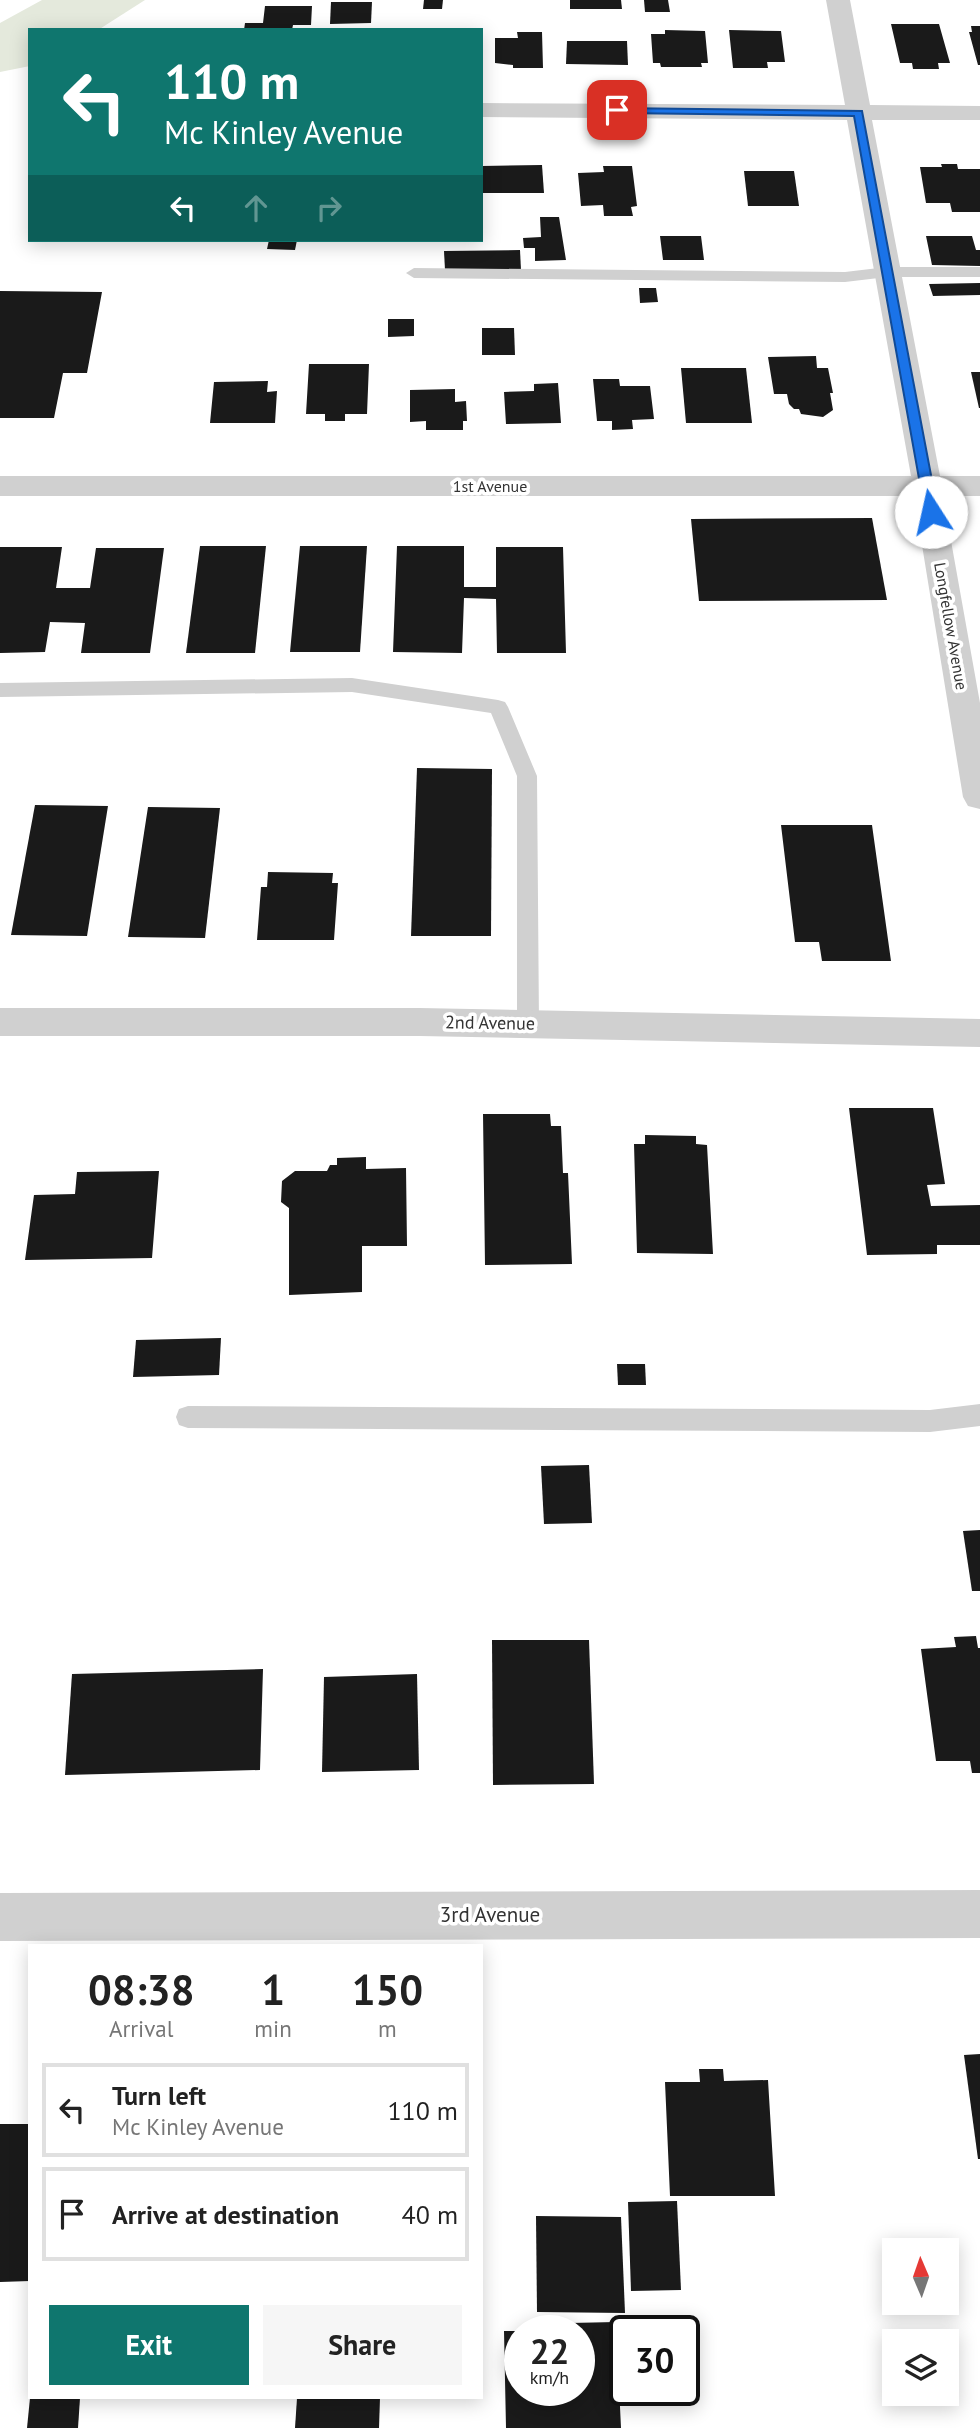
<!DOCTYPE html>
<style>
:root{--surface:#fff;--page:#f6f6f6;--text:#222;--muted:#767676;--line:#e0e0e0;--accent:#0f766e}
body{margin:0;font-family:"PT Sans",sans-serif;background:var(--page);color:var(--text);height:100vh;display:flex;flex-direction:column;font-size:26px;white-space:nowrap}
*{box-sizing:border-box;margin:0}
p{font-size:23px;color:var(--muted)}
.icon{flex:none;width:38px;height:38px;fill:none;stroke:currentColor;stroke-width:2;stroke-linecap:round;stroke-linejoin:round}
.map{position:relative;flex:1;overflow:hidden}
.details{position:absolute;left:28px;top:1944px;width:455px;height:455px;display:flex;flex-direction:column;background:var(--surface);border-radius:0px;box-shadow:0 4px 18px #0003}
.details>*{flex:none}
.guide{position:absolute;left:28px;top:28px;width:455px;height:214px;border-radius:0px;box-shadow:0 4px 18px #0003;background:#0f766e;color:#fff;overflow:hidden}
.needle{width:46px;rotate:358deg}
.buttons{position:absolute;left:882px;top:2238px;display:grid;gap:14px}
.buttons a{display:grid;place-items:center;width:77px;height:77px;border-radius:0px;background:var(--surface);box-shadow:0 4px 18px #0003;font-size:35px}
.speed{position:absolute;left:504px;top:2315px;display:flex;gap:14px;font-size:35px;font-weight:700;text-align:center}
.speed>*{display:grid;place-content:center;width:91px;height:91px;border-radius:50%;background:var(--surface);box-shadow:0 4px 18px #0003;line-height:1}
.speed small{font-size:18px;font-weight:400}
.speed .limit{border:4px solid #111;border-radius:10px;background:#fff;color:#111}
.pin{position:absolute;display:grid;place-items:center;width:60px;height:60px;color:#fff;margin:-30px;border-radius:14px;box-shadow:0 4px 10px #0006}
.me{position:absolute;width:77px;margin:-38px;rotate:350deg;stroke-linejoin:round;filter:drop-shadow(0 0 5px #0008)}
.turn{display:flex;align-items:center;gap:24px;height:147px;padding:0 21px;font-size:32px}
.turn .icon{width:91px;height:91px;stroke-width:2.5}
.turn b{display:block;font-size:49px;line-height:60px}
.lanes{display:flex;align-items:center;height:66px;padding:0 21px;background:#0003;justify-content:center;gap:35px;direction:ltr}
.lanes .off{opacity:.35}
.eta{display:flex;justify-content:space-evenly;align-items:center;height:119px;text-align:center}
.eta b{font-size:42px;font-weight:700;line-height:49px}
.button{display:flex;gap:14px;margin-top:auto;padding:14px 21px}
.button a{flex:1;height:80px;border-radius:0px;background:var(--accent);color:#fff;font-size:28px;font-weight:700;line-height:80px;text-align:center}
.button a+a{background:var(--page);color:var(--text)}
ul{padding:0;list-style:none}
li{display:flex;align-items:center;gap:21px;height:94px;margin:0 14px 10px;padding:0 7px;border:4px solid var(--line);border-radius:0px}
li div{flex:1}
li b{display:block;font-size:26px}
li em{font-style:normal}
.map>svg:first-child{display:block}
.green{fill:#e4e9dc}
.building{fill:#1a1a1a}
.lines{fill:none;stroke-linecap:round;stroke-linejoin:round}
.lane{fill:#d0d0d0;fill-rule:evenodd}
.street{fill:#d0d0d0;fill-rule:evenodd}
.route{fill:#1a73e8;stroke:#114b97;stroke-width:2}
.labels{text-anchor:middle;stroke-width:7;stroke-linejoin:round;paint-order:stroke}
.far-street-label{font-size:16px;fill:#333;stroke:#fff}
.street-label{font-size:18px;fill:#333;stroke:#fff}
.near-street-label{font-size:21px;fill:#333;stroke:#fff}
</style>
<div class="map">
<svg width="980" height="2428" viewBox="0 0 980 2428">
<rect width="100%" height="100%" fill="#fff"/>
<!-- green -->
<polygon class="green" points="42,0 145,0 98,30 30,30 30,66 0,72 0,23"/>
<!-- building -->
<g class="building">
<polygon points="424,0 443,0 442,9 423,9"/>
<polygon points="570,0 621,0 622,9 570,9"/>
<polygon points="644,0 668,0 670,12 645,12"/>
<polygon points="331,2 372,2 371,23 330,24"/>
<polygon points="265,6 312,6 311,25 293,25 292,30 244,30 245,23 263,23"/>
<polygon points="891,24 939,24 950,63 938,63 939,69 913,69 912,63 900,63"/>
<polygon points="971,26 980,26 980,65 978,65 969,32 972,32"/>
<polygon points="665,30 705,31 708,63 701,63 702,67 661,67 660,63 653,63 651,34 665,34"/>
<polygon points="729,30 781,31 785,62 767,62 768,68 733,68"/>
<polygon points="517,32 542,32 543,68 513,68 513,65 495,63 495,38 518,38"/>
<polygon points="567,41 627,41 628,65 566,64"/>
<polygon points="941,164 957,164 958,169 980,169 980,212 952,212 950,203 926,203 920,167 942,167"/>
<polygon points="542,165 544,193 481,193 482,166"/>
<polygon points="603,166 632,166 637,206 631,207 633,216 604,216 603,205 581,206 578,173 604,172"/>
<polygon points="744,171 794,171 799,206 748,206"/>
<polygon points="540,217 559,217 566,260 535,261 535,248 524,248 523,238 541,237"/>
<polygon points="660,236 701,236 704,260 663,260"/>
<polygon points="926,236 972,236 976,250 980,250 980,266 932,265"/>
<polygon points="269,240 297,240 295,250 267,249"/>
<polygon points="520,250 521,270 445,270 444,251"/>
<polygon points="980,283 980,295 933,296 929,284"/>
<polygon points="639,288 656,288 658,302 640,303"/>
<polygon points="0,291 102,292 87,373 63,373 54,418 0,418"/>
<polygon points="388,319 414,319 414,336 388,337"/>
<polygon points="482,328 514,328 515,355 482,355"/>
<polygon points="816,356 817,368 828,368 833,393 830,393 833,410 823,417 801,414 799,409 794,409 789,404 787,394 774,394 768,357"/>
<polygon points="309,364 369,364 367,414 345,414 345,421 325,421 325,414 306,414"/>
<polygon points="681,368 746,368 752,423 686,423"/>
<polygon points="971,372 980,372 980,408 979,408"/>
<polygon points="593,379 619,379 620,386 650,386 654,419 632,420 633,429 612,430 612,421 597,421"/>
<polygon points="268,381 267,392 277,391 275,423 210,423 214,382"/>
<polygon points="558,383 561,423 506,424 504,392 534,391 534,384"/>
<polygon points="455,389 455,402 466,401 467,421 463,421 463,430 426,430 426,421 410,422 410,390"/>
<polygon points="872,518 887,600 699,601 691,519"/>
<polygon points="200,546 266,546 255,653 186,653"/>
<polygon points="300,546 367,546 360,652 290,652"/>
<polygon points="397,546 464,546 464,587 496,587 496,547 563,547 566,653 497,653 496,599 464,598 462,653 393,652"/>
<polygon points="0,547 62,547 56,588 90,588 96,548 164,548 150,653 81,653 85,623 50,622 45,652 0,653"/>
<polygon points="417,768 492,769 491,936 411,936"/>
<polygon points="35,805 108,806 87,936 11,935"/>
<polygon points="148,807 220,808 205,938 128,937"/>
<polygon points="781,825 872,825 891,961 822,961 819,942 795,942"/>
<polygon points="268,872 333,873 332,883 338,883 334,940 257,940 261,887 267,887"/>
<polygon points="849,1108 933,1108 945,1184 927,1185 931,1206 980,1205 980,1245 937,1245 937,1254 867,1255"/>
<polygon points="483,1114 550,1114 551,1126 561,1126 563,1173 568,1173 572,1264 485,1265"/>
<polygon points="645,1135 696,1136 696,1144 707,1145 713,1254 637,1253 634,1144 645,1144"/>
<polygon points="366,1157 366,1169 406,1168 407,1246 362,1246 362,1292 289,1295 289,1208 281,1202 282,1181 295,1171 327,1171 330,1165 337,1165 337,1158"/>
<polygon points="159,1171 152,1258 25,1260 34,1195 75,1194 77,1172"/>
<polygon points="221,1338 219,1375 133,1377 136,1340"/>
<polygon points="617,1364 645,1364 646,1385 618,1385"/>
<polygon points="589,1465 592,1523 544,1524 541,1466"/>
<polygon points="980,1530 980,1591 972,1591 963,1531"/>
<polygon points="976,1636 978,1648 980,1648 980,1773 972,1773 970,1761 936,1761 921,1649 956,1647 954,1637"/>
<polygon points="492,1640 589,1640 594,1784 493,1785"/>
<polygon points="263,1669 260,1770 65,1775 72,1674"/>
<polygon points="417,1674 419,1770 322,1772 324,1677"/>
<polygon points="980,2054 980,2159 978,2159 964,2055"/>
<polygon points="699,2069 723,2069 724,2081 768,2080 775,2196 670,2196 665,2082 700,2082"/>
<polygon points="0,2124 30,2124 30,2281 0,2282"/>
<polygon points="677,2201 681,2290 631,2291 628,2202"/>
<polygon points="536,2216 621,2217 625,2313 537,2312"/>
<polygon points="616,2322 621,2428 506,2428 504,2331 520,2331 520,2390 579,2390 579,2331 570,2331 570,2323"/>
<polygon points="30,2398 80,2398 78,2428 27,2428"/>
<polygon points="297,2398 380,2398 379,2428 295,2428"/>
</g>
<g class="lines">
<!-- lane -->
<g class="lane">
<polygon points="887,267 980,267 980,277 887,277 845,282 414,278 406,273 414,268 845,272"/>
<polygon points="352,678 498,700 505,702 508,707 537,776 539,1024 536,1030 528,1032 520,1030 517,1024 517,776 491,713 352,692 0,697 0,683"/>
<polygon points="980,1404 980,1426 930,1432 188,1428 179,1425 176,1417 179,1409 188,1406 930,1410"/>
</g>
<!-- street -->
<g class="street">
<polygon points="826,0 850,0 870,105 980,106 980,120 872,120 940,476 980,476 980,496 943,496 980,703 980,809 968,806 963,797 914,496 0,496 0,476 911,476 847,120 481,117 481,103 845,105"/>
<polygon points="0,1008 420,1008 980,1019 980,1047 420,1036 0,1036"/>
<polygon points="980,1890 980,1938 0,1941 0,1893"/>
</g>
</g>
<!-- route -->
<polygon class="route" points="613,108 862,111 938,512 936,515 931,516 925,512 854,116 617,113 612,110"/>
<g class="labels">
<!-- far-street labels -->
<g class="far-street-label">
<text x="490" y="492">1st Avenue</text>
<text transform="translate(951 626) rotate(80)" y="6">Longfellow Avenue</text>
</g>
<!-- street labels -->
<g class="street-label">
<text transform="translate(490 1023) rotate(1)" y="6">2nd Avenue</text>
</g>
<!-- near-street labels -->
<g class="near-street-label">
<text x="490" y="1922">3rd Avenue</text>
</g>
</g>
</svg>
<div class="buttons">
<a><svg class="needle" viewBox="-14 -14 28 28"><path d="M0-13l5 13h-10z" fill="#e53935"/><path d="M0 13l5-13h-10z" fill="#767676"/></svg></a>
<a><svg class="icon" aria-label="layers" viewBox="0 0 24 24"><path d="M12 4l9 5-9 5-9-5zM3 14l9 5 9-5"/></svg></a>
</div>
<div class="speed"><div>22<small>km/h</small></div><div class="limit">30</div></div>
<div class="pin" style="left:617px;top:110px;background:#d93025"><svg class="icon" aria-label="arrive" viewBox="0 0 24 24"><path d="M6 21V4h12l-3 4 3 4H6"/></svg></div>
<svg class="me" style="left:931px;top:512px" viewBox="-20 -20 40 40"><circle r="19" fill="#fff"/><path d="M0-13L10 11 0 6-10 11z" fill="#1a73e8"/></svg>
<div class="guide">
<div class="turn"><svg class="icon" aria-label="left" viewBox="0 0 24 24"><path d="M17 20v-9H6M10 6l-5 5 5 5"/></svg><div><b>110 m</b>Mc Kinley Avenue</div></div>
<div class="lanes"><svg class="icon" aria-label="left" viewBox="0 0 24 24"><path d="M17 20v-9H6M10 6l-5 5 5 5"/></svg><svg class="icon off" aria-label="ahead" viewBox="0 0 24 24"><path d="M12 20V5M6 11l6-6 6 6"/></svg><svg class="icon off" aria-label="right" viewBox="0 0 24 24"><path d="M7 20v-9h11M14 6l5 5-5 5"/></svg></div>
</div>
<section class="details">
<div class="eta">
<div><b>08:38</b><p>Arrival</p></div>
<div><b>1</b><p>min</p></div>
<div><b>150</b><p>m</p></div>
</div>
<ul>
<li><svg class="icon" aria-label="left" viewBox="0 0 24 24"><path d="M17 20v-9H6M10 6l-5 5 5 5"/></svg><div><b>Turn left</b><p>Mc Kinley Avenue</p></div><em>110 m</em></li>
<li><svg class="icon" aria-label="arrive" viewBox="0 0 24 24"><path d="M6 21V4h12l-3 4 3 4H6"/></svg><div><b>Arrive at destination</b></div><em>40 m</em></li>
</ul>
<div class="button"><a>Exit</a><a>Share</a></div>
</section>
</div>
